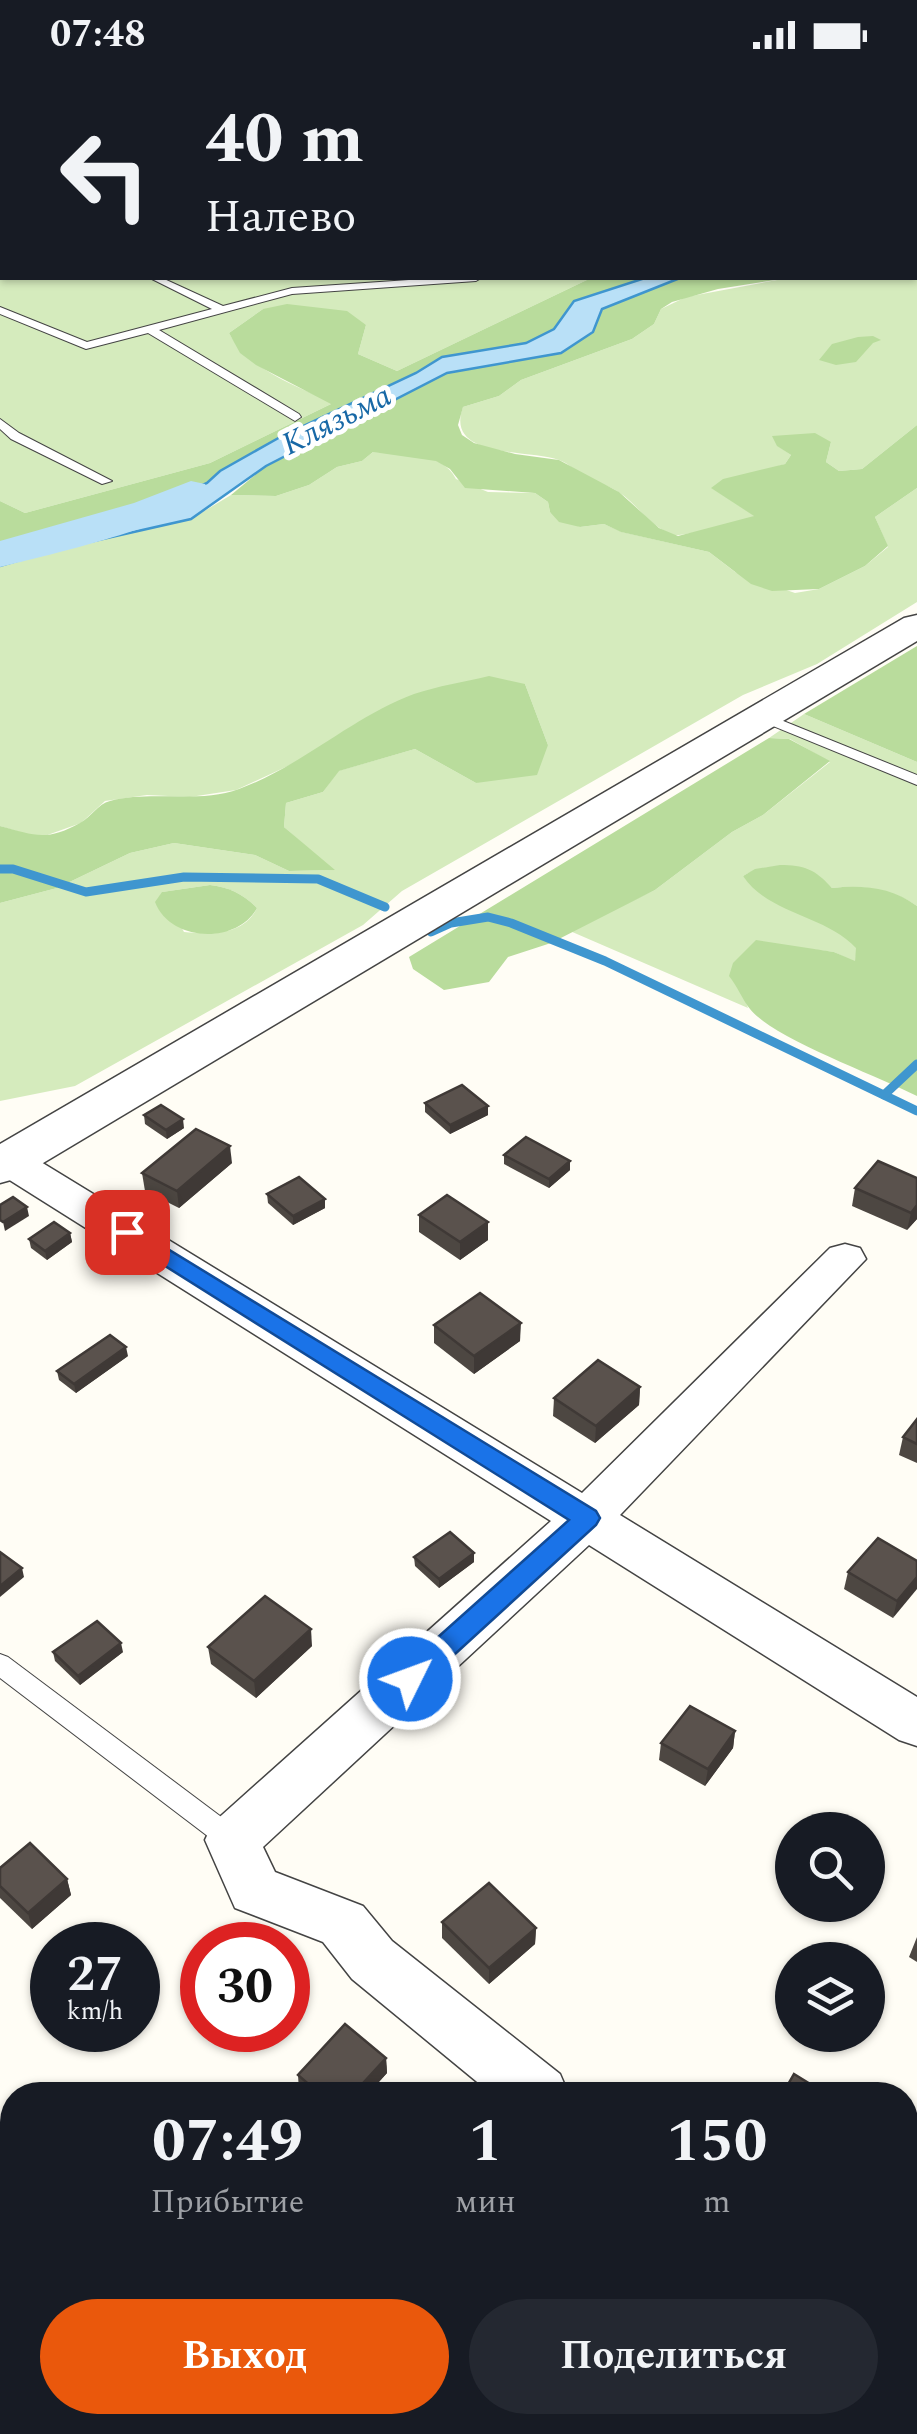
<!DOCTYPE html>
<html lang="ru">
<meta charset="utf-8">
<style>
:root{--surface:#171b24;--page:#242831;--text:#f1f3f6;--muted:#9ea1a6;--accent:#ea580c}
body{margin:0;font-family:Spectral,serif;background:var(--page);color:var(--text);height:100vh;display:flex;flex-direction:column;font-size:38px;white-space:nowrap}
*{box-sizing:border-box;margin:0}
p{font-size:32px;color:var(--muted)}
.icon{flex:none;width:55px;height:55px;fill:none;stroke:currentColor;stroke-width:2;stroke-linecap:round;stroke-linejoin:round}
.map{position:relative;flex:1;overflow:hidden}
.sheet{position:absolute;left:0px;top:2012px;width:918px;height:352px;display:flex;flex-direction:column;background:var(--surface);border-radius:40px 40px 0 0;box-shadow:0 2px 8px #0004}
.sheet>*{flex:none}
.hud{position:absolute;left:0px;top:0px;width:918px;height:210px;box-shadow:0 2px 8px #0004;background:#171b24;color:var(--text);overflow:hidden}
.controls{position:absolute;left:775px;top:1742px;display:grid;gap:20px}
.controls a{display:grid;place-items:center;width:110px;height:110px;border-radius:50%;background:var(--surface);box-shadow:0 2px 8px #0004;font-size:50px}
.speed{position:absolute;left:30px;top:1852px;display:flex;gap:20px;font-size:50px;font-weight:700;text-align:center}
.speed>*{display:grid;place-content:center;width:130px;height:130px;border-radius:50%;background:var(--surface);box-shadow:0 2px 8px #0004;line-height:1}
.speed small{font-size:25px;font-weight:400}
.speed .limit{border:15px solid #d22;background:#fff;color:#111}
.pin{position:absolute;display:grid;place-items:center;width:85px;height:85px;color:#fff;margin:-42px;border-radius:20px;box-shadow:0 5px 15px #0006}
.me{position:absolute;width:110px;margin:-55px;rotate:48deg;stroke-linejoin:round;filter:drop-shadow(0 0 8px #0008)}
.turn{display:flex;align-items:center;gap:35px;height:210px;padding:0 40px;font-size:45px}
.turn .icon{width:130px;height:130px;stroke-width:2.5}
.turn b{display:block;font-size:70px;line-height:85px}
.eta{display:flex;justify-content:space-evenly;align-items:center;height:170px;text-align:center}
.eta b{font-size:60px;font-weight:700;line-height:70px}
.cta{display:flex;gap:20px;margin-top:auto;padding:20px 40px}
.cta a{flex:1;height:115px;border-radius:60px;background:var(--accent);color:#fff;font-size:40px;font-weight:700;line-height:115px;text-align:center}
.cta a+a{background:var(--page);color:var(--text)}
.status{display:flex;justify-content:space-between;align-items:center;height:70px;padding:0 50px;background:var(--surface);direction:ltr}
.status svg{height:28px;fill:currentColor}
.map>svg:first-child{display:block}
.green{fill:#d5ebbd;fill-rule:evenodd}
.forest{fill:#b9dc9c}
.water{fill:#b9e0f7;stroke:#3f96cf;stroke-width:2.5}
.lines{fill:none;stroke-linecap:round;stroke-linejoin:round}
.stream{stroke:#3f96cf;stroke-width:9}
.river{fill:#b9e0f7;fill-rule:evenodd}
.service-casing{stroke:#444;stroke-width:2}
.minor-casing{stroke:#444;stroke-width:3}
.tertiary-casing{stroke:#444;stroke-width:3}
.path{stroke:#333;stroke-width:2.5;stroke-dasharray:5 2.5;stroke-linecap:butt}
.service{fill:#fff;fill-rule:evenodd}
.minor{fill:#fff;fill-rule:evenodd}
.tertiary{fill:#fff;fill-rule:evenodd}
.wall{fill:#4d4742}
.shaded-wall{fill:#3f3936}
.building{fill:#5a524d;stroke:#3f3936;stroke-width:2.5}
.route{fill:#1a73e8;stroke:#114b97;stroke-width:2.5}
.labels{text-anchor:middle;stroke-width:10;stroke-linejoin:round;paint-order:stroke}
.far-water-label{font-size:32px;font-style:italic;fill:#1768a6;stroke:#fff}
</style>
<div class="status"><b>07:48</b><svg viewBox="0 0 49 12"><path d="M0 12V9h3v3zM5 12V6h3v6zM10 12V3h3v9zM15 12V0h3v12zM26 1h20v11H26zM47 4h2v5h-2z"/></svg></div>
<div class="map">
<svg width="917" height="2364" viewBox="0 0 917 2364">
<rect width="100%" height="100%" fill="#fffdf5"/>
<!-- green -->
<g class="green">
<path d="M0,0h340l-338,2v206h589l-194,93 -39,-17 8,-29 -103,-16 -34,24c21,38 66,52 104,70l-123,60 -185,50 -25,-12z"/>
<polygon points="472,0 917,0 917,46 915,2 447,2"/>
<path d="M917,164v191l-55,44 -23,2 -13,-9 5,-20 -53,4 13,9 -6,9 -73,24 43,28c-11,5 -72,21 -81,19 -23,-7 -35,-29 -54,-42 -11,-8 -24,-10 -35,-16 -9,-5 -16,-14 -26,-17 -30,-11 -115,-1 -96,-53l36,-11 22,-16 111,-41 22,-15 7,-15 25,-12 102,-19h127z"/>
<path d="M373,382c27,1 69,-1 83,27l32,13 47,1 13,9 2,10 30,15 24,-3 18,8 87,20 26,20 60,21 24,-4 46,-23 23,-19 -13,-30 42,-29v114l-100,62 -74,31 -341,196 -39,34 -288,161 -75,15v-198l57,-15 73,-35 44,-10 81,12 34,16 44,-1 -49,-43 2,-24 37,-11 15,-21 77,-22 61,34 72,-38 -23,-61 -168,39 -54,36 -67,31 -46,7 -43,-2 -42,6 -24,22 -42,15 -39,-12v-260l54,-16 137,-31 40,-24 45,1 33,-11 28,-18 25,-6zM210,815c19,2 33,9 47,23 -14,28 -46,26 -73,24l-22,-40z"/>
<path d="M804,644l113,48v144c-24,-17 -56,-21 -85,-18 -21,-24 -62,-28 -89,-12l101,59 13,13 -2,14 -21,-10 -49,-6 -43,45 6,17 -178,-77 85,-41 77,-58 31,-17 67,-53 -40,-23 -21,-1z"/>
</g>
<!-- forest -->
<g class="forest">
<polygon points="591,208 645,208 574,231 554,259 526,273 442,287 416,303 282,366 220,401 207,413 157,436 100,456 0,474 0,431 25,443 210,393 331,334 256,295 240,283 229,263 263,239 287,234 347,241 366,255 358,284 397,301"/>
<polygon points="680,208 788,208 718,219 672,232 661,239 654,254 632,269 521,310 499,326 463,337 458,355 462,365 474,373 515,384 559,390 619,422 659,458 678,466 754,446 711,418 723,409 785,394 791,385 777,376 772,366 815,363 831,372 826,392 839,401 862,399 917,355 917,418 875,447 888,476 865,496 819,519 772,521 751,514 709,482 621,462 604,454 580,457 559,452 550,442 548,432 535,423 465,418 450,399 436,391 373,382 362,391 337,397 309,415 276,426 231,425 266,396 447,303 502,292 593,262 602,239"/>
<polygon points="858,267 873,266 881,270 873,273 856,292 836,295 819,290 832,274"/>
<polygon points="917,576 917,692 804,644"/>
<path d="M489,606l36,8 23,61 -11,30 -61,8 -61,-34 -76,22 -16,21 -37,11 -2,24 51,43 -46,1 -34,-16 -81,-12 -44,10 -73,35 -57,15v-77c34,9 46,16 80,-3 11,-6 18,-19 30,-22 42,-11 88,3 129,-12 63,-23 113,-72 175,-95 24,-8 50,-12 75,-18z"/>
<polygon points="769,668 789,669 830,691 763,745 732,762 655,820 551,873 508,887 489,912 444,920 413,899 409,887"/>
<path d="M780,795c24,0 35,4 52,23 31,-3 59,-1 85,18v190c-38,-20 -143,-57 -167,-87 -8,-10 -12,-22 -21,-33l4,-13 23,-23 78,12 21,9 1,-13c-31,-33 -88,-34 -113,-72l12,-7z"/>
<path d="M210,815c19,2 33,9 47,23 -20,37 -87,34 -102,-6l7,-10z"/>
</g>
<!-- water -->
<polygon class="water" points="645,208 680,208 602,239 593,262 561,283 447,303 266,396 191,449 54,480 0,496 0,474 100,456 157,436 207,413 220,401 282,366 416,303 442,287 526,273 554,259 574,231"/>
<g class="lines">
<!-- stream -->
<g class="stream">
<polyline points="0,799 13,799 86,822 184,807 318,809 385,837"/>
<polyline points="431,862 451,853 488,847 511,853 605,891 917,1041"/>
<polyline points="884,1025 917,994"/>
</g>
<!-- river -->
<path class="river" d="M191,411l14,3 6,9c-20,29 -170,64 -211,74v-26l134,-38z"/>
<defs>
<g id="service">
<polygon points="917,48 917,54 915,55 915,49"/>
<polygon points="0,129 2,130 2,136 0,135"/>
<polygon points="150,208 162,208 223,236 292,218 438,208 481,208 476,211 292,224 159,260 299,344 301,347 295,351 148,263 86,279 0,244 0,237 87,272 212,239"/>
<polygon points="0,349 19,363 112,411 102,414 11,369 0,359"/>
<polygon points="766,644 917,705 917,715 761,651 761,645"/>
<polygon points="0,1584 8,1587 240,1761 244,1769 240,1777 231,1780 222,1777 0,1608"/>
</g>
<g id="minor">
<polygon points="9,1078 23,1081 582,1423 830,1178 845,1174 860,1178 866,1189 620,1445 917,1627 917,1676 899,1670 589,1475 263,1777 275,1802 363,1836 392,1871 560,2004 569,2025 493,2025 352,1909 323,1872 235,1838 205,1770 213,1753 551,1451 0,1104 0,1080"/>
<polygon points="905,2279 917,2284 917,2354 905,2349"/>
</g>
<polygon id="tertiary" points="917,545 917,571 18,1108 0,1113 0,1074 904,548"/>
</defs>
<!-- service casing -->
<use href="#service" class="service-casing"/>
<!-- minor casing -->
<use href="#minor" class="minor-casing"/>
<!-- tertiary casing -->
<use href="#tertiary" class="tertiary-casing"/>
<!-- path -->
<polyline class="path" points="484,2 493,0"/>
<!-- service -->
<use href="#service" class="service"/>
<!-- minor -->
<use href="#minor" class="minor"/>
<!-- tertiary -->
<use href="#tertiary" class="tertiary"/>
</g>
<!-- wall -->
<g class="wall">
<polygon points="425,1033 488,1036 488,1045 450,1064 425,1042"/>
<polygon points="144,1045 184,1058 167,1069 145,1054"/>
<polygon points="504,1085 570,1091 570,1100 549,1118 504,1094"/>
<polygon points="878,1091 917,1149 907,1160 852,1136 855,1118"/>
<polygon points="232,1093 179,1138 145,1121 142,1103"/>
<polygon points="267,1124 325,1129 325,1138 293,1155 268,1133"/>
<polygon points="419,1145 488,1170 460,1190 419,1162"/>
<polygon points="70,1163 72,1172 47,1190 31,1178 29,1169"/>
<polygon points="434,1255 520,1271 474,1304 434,1273"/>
<polygon points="128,1286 76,1323 59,1310 57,1301"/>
<polygon points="640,1317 639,1335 595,1373 553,1346 554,1328"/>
<polygon points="917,1349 917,1393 899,1385 903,1367"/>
<polygon points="474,1483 474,1492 439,1518 415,1496 414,1487"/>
<polygon points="917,1491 893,1548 844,1519 848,1502"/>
<polygon points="312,1576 256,1628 211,1594 208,1577"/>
<polygon points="53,1582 123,1582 80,1615 55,1591"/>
<polygon points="735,1661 733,1678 705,1716 659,1690 661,1673"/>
<polygon points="0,1798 67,1809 71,1825 32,1859 0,1828"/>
<polygon points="442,1852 536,1858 535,1874 489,1914 442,1868"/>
<polygon points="917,1867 917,1892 909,1887"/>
<polygon points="386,1988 387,2003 367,2025 305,2025 299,2020 298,2005"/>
</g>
<!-- shaded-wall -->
<g class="shaded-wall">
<polygon points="488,1036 488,1045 450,1064 450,1055"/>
<polygon points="183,1049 184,1058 167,1069 166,1060"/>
<polygon points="230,1076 232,1093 179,1138 177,1121"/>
<polygon points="570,1091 570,1100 549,1118 549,1109"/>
<polygon points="325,1129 325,1138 293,1155 293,1146"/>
<polygon points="917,1135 917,1149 907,1160 911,1143"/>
<polygon points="27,1137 29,1146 5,1161 3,1152"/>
<polygon points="488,1152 488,1170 460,1190 460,1172"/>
<polygon points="70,1163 72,1172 47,1190 45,1181"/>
<polygon points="521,1253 520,1271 474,1304 474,1286"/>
<polygon points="126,1277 128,1286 76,1323 74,1314"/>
<polygon points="640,1317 639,1335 595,1373 596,1356"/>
<polygon points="474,1483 474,1492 439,1518 439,1509"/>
<polygon points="22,1498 24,1507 0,1527 0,1516"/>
<polygon points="917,1507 917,1519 893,1548 897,1531"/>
<polygon points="311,1559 312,1576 256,1628 254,1611"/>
<polygon points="121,1573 123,1582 80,1615 78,1606"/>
<polygon points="735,1661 733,1678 705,1716 708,1699"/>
<polygon points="67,1809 71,1825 32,1859 28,1843"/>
<polygon points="536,1858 535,1874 489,1914 489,1898"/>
<polygon points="386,1988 387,2003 367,2025 352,2025"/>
</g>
<!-- building -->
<g class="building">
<polygon points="462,1015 488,1036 450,1055 425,1033"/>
<polygon points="161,1035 183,1049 166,1060 144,1045"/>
<polygon points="196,1059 230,1076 177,1121 142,1103"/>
<polygon points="526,1067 570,1091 549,1109 504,1085"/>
<polygon points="878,1091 917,1108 917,1135 911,1143 855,1118"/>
<polygon points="299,1107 325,1129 293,1146 267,1124"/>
<polygon points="447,1125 488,1152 460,1172 419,1145"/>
<polygon points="13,1127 27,1137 3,1152 0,1150 0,1135"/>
<polygon points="54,1152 70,1163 45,1181 29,1169"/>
<polygon points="480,1223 521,1253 474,1286 434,1255"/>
<polygon points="110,1265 126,1277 74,1314 57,1301"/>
<polygon points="598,1290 640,1317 596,1356 554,1328"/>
<polygon points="917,1349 917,1374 903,1367"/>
<polygon points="450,1462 474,1483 439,1509 414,1487"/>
<polygon points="878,1468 917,1491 917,1507 897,1531 848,1502"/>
<polygon points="0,1482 22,1498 0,1516"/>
<polygon points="265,1526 311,1559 254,1611 208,1577"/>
<polygon points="97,1551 121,1573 78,1606 53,1582"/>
<polygon points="690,1636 735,1661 708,1699 661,1673"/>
<polygon points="30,1773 67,1809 28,1843 0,1816 0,1798"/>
<polygon points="489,1813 536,1858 489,1898 442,1852"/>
<polygon points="345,1954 386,1988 352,2025 321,2025 298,2005"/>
<polygon points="794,2004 828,2025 782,2025"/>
</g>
<!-- route -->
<polygon class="route" points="127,1154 596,1441 600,1448 596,1455 419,1617 410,1621 400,1617 396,1609 400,1601 569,1450 119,1167 115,1162 119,1156"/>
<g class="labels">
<!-- far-water labels -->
<g class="far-water-label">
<text transform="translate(336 349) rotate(-27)" y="11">Клязьма</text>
</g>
</g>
</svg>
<div class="controls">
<a><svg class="icon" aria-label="search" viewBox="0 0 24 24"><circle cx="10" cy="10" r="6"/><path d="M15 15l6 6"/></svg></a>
<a><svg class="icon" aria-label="layers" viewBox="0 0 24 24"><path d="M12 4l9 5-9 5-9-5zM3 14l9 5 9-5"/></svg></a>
</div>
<div class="speed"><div>27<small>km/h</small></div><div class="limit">30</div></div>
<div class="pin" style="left:127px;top:1162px;background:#d93025"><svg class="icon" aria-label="arrive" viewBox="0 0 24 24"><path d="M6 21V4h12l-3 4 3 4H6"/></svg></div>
<svg class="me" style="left:410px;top:1609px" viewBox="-20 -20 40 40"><circle r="17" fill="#1a73e8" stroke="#fff" stroke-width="3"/><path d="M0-11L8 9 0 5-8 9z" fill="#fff"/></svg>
<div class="hud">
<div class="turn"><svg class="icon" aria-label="left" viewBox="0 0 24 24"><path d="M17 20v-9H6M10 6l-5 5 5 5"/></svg><div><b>40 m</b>Налево</div></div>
</div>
<section class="sheet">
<div class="eta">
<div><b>07:49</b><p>Прибытие</p></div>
<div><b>1</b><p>мин</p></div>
<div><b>150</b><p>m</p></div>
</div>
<div class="cta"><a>Выход</a><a>Поделиться</a></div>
</section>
</div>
